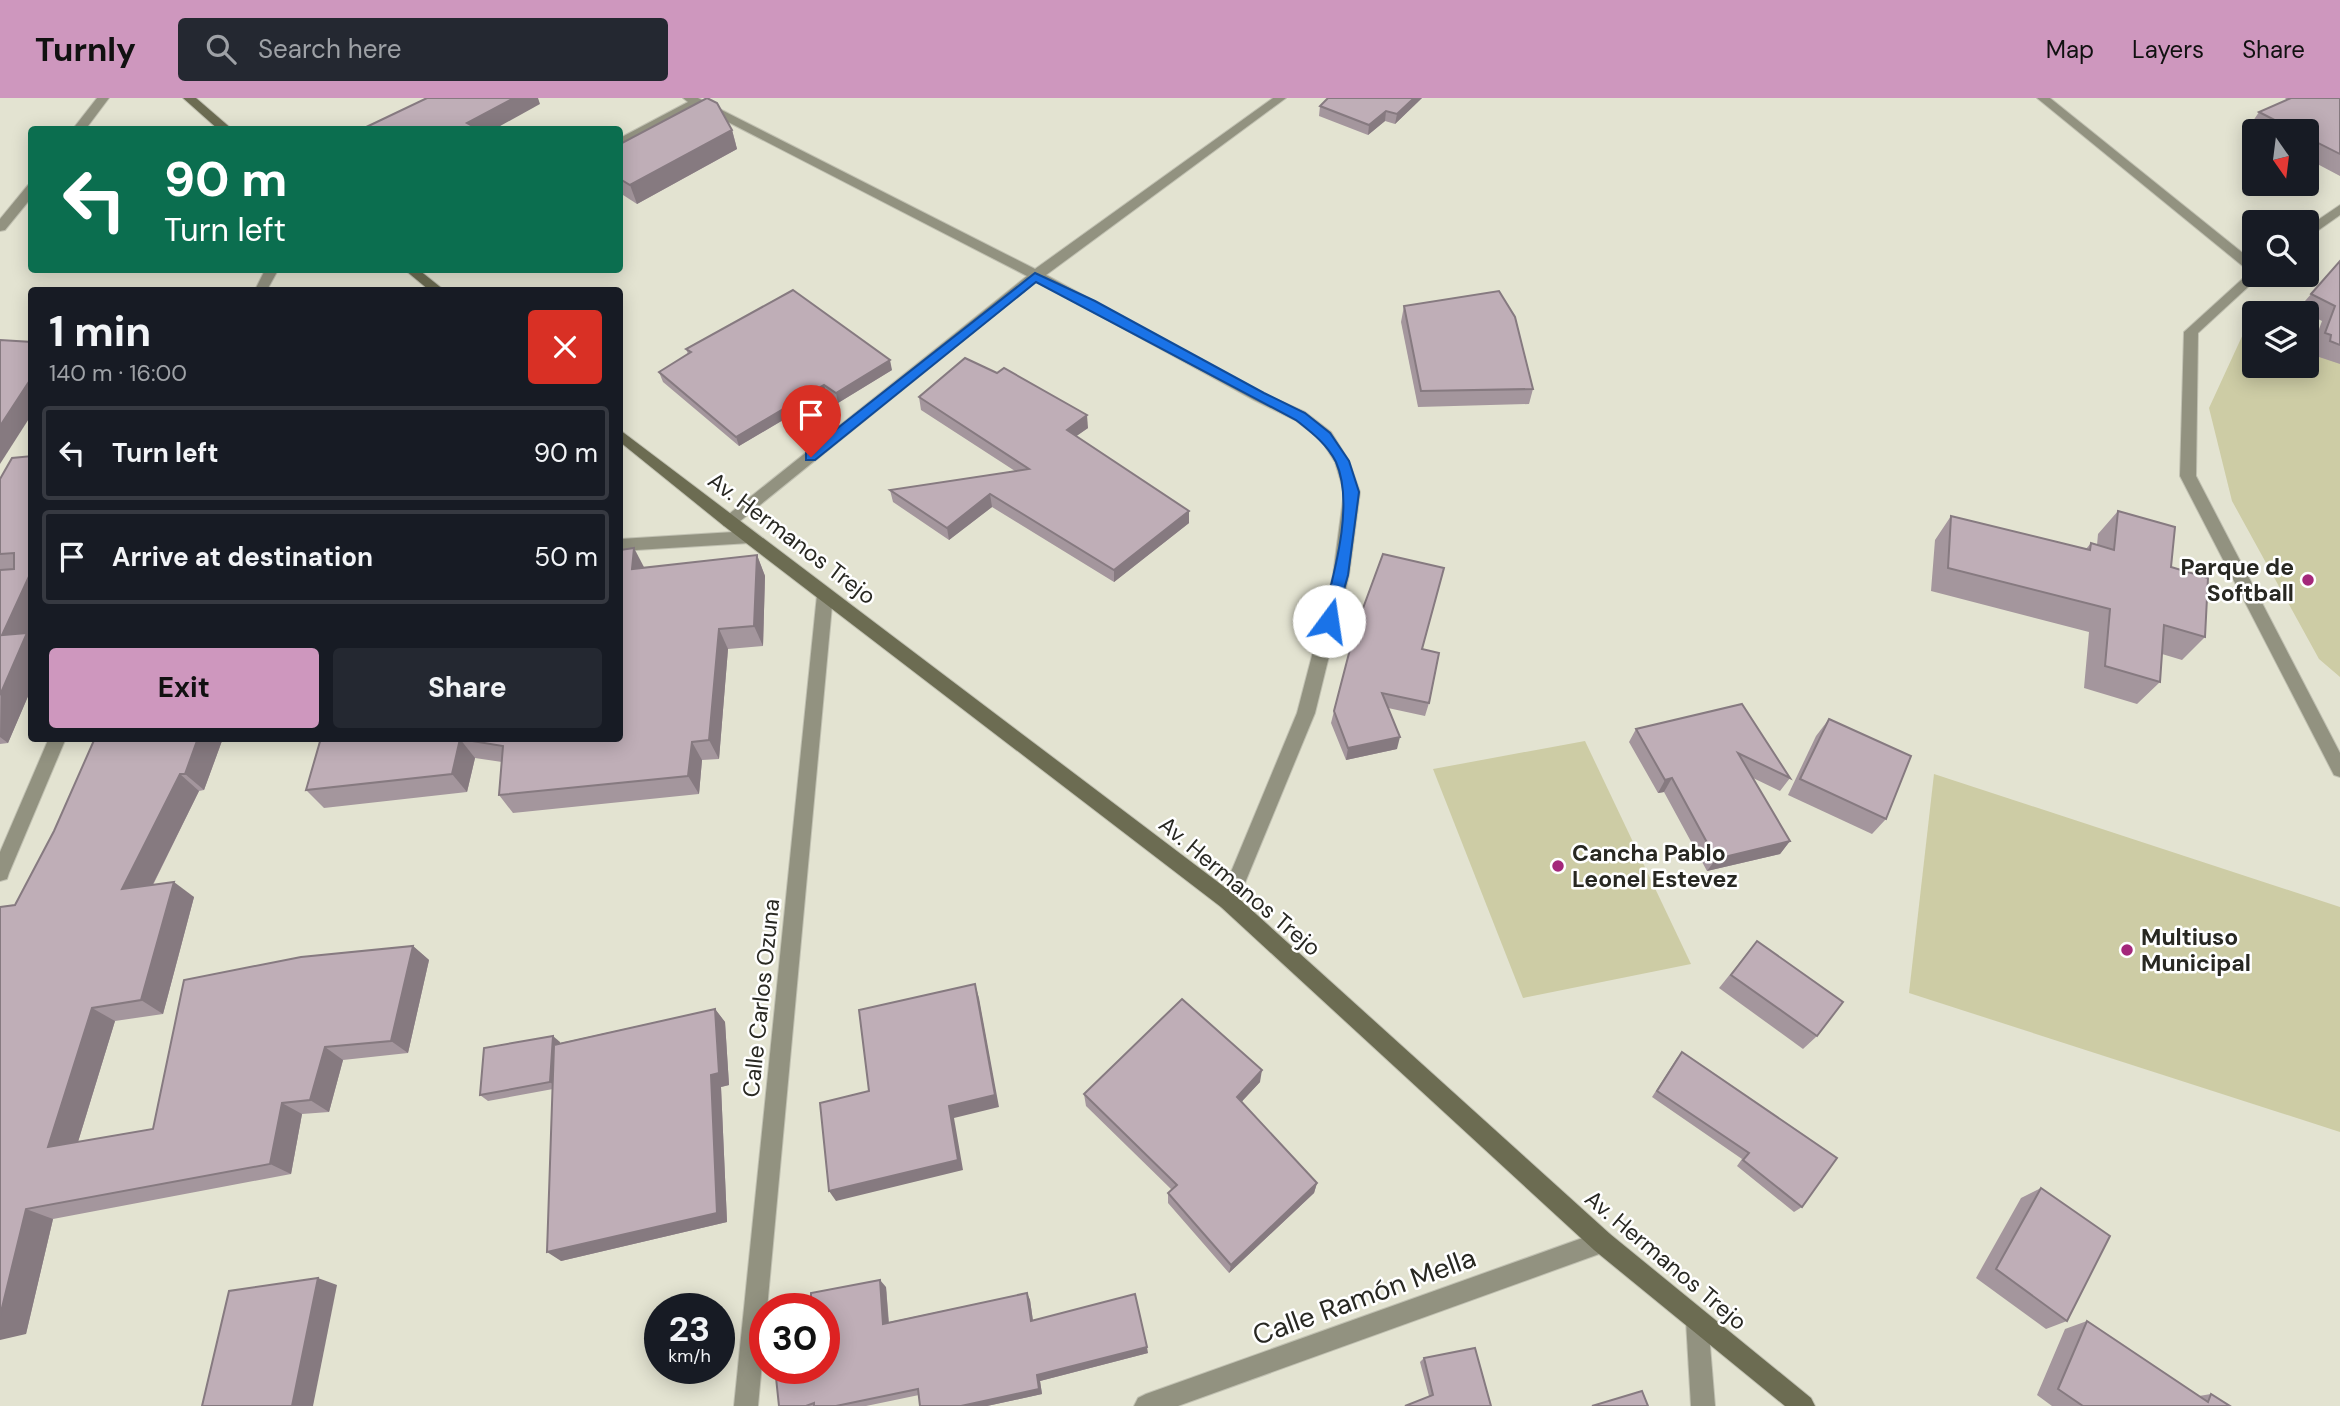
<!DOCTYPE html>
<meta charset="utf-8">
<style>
:root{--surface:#171b24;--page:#242831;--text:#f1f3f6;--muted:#9ea1a6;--line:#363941;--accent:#ce97be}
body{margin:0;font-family:"DM Sans",sans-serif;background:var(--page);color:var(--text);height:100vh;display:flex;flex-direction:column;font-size:26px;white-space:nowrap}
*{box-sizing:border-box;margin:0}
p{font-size:23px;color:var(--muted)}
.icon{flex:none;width:38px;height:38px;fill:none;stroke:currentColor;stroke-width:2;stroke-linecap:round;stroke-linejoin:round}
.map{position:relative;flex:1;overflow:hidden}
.sheet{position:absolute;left:28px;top:189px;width:595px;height:455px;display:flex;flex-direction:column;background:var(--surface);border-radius:7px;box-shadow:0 4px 18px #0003}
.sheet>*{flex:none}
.guide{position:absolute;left:28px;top:28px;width:595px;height:147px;border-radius:7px;box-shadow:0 4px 18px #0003;background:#0b6e4f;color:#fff;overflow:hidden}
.needle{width:46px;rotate:166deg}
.controls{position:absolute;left:2242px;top:21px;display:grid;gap:14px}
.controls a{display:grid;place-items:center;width:77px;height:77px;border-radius:7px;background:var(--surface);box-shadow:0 4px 18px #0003;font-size:35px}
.speed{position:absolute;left:644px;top:1195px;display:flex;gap:14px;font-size:35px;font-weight:700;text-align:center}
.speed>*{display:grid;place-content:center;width:91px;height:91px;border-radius:50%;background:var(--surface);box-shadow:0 4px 18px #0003;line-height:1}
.speed small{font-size:18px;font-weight:400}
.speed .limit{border:10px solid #d22;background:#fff;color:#111}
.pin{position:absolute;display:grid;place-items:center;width:60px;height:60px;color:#fff;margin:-72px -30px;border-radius:50% 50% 50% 0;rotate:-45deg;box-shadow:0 0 7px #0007}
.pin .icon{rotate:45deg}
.me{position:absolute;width:77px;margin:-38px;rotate:14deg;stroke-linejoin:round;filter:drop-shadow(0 0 5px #0008)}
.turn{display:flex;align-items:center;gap:24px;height:147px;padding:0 21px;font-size:32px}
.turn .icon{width:91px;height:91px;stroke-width:2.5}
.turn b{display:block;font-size:49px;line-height:60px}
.round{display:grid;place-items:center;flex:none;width:74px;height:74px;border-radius:7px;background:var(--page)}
.headline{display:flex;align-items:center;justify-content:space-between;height:119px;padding:0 21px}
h1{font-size:42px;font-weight:700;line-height:52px}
.cta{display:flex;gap:14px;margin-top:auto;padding:14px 21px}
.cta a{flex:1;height:80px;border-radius:7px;background:var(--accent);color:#111;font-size:28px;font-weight:700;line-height:80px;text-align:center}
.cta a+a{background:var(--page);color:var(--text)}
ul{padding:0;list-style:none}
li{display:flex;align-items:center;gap:21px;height:94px;margin:0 14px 10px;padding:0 7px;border:4px solid var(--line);border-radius:7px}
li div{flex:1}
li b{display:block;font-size:26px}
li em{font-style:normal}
header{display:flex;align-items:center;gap:42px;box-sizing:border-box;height:98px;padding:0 35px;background:var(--accent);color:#111}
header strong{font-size:33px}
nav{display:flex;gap:38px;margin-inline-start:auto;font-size:24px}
.search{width:490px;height:63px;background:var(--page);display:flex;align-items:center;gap:18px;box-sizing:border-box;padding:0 24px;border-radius:7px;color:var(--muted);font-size:26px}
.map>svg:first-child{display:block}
.green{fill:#cdcca5}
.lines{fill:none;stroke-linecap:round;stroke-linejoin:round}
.street-casing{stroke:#c1c1b2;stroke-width:2}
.secondary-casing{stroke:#c1c1b2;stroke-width:2}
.street{fill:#929280;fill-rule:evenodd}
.secondary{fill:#6c6c52;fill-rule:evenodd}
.wall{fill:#a4969d}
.shaded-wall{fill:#867a80}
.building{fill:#bfaeb7;stroke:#867a80;stroke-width:2}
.route{fill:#1a73e8;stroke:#114b97;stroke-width:2}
.poi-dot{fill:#a4277a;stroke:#fff;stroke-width:2.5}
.labels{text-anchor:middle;stroke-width:5;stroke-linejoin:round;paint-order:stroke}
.street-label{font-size:23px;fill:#282822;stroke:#fff}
.poi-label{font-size:23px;font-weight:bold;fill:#282822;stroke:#fff;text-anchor:start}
.near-street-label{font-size:28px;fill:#282822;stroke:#fff}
</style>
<header>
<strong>Turnly</strong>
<div class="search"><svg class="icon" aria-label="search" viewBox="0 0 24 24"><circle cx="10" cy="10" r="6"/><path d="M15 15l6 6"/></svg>Search here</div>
<nav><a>Map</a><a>Layers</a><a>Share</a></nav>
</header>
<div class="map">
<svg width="2340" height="1308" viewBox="0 0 2340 1308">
<rect width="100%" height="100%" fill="#e3e3d1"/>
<!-- green -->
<g class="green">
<polygon points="2244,234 2254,237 2254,268 2306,268 2307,254 2340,265 2340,579 2319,561 2232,403 2209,310"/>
<polygon points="1585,643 1691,866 1523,900 1433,671"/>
<polygon points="1934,676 2340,809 2340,1034 1909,895"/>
</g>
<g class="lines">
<defs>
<g id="street">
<polygon points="97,0 109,0 85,32 72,32"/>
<polygon points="683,0 698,0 1035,171 1273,0 1286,0 1046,177 1264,296 1305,314 1331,334 1349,363 1360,394 1349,477 1315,615 1235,809 1228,811 1221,809 1219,803 1297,615 1333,477 1344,394 1335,364 1321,342 1295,322 1254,302 1037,183 734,428 724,428 721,424 724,420 1027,178 697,8 620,48 620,40 688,4"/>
<polygon points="2037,0 2050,0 2254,164 2254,177 2261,177 2198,235 2196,378 2340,655 2340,679 2334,677 2180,378 2184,234 2250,174"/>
<polygon points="32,86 32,99 5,132 0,133 0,121 28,87"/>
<polygon points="2340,107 2340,117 2306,141 2306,130"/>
<polygon points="265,172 278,172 267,192 255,192"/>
<polygon points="750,433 758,439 750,445 620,453 620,441"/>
<polygon points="825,491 833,497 758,1308 734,1308 817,497"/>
<polygon points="49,640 66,640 9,775 7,781 0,783 0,754"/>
<polygon points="1602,1133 1610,1136 1613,1144 1610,1152 1602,1155 1178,1308 1134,1308 1138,1300 1146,1296"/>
<polygon points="1697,1212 1705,1215 1708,1223 1715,1308 1691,1308 1686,1223 1689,1215"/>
</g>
<g id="secondary">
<polygon points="183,0 196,0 233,32 219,32"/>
<polygon points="405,172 419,172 444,192 429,192"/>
<polygon points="620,332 1235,797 1610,1136 1811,1300 1815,1308 1785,1308 1594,1152 1221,809 724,428 620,344"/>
</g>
</defs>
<!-- street casing -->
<use href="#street" class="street-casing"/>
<!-- secondary casing -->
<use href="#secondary" class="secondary-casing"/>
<!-- street -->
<use href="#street" class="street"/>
<!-- secondary -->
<use href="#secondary" class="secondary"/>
</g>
<!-- wall -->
<g class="wall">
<polygon points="1422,0 1395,26 1385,23 1368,37 1319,18 1320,8"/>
<polygon points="2285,0 2340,0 2340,78 2306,60 2306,33 2257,33 2249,29 2259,14 2287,2"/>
<polygon points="732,32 737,51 637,106 620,95 620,46"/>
<polygon points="2340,163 2340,266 2316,258 2318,252 2312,250 2322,223 2298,211"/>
<polygon points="1404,208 1533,291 1529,306 1418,309 1401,224"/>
<polygon points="686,251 892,272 838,305 827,296 739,348 663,284 659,274 688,256"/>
<polygon points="919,299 1088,330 1076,338 1189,425 1114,484 992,409 949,442 893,404 890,392 1015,373 921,312"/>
<polygon points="0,381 30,538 32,539 32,589 8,645 0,646"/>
<polygon points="2118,413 2171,469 2205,539 2182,562 2162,556 2160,584 2137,606 2084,590 2089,534 1931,493 1935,442 1951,418 2086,451 2091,445 2097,447 2098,436"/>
<polygon points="757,457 765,478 763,548 728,551 719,661 702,662 699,696 513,715 499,697 502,664 475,660 467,694 324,710 306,692 321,640 620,640 644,470"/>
<polygon points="1422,551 1429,605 1425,618 1388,610 1397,651 1346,662 1331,625 1334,613"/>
<polygon points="1742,606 1790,680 1780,693 1753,680 1790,743 1780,756 1707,773 1664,694 1658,695 1629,644 1636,631"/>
<polygon points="1829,621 1886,721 1872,736 1788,697 1816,638"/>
<polygon points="95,640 223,640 204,692 199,693 153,787 194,799 163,916 115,923 78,1044 153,1031 413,848 429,862 408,955 343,962 329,1014 302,1016 291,1076 53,1121 26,1236 15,807 54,733"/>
<polygon points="1757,843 1817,938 1803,951 1719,890"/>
<polygon points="715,911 725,924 729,987 721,989 727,1124 561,1163 553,991 488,1003 480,997 560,944 560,945"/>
<polygon points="1682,954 1802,1109 1794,1114 1737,1068 1742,1061 1652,999 1677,960"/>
<polygon points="1260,984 1241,1004 1317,1085 1314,1095 1229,1175 1168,1105 1168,1095 1172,1092 1086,1008 1084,996"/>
<polygon points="2041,1090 2067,1223 2046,1231 1976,1180 2021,1100"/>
<polygon points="886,1189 889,1224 1027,1195 1030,1202 1033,1223 1148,1255 1040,1283 1042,1296 987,1308 920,1308 919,1297 866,1308 779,1308"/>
<polygon points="2087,1223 2199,1298 2211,1296 2230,1308 2052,1308 2037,1297 2065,1231"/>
<polygon points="1424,1260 1491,1308 1429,1298 1420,1264"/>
</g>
<!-- shaded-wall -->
<g class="shaded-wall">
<polygon points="514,0 538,0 540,6 493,32 470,32 467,25"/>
<polygon points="1414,0 1422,0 1395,26 1397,16"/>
<polygon points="1386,13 1385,23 1368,37 1369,27"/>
<polygon points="732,32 737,51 637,106 630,87"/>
<polygon points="890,262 892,272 838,305 836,295"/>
<polygon points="32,279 32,316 0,366 0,328"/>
<polygon points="824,287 827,296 739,348 736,339"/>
<polygon points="1087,317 1088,330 1068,344 1067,332"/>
<polygon points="990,396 992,409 949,442 947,430"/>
<polygon points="1189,413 1189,425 1114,484 1114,472"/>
<polygon points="634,450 645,471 632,471"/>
<polygon points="757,457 765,478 763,548 754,528"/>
<polygon points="32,472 32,533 30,538 32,539 32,589 8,645 0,639 2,537"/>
<polygon points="719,531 728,551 719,661 709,642"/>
<polygon points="1400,639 1397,651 1346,662 1348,650"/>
<polygon points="198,640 223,640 204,692 185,676"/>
<polygon points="460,641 475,660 467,694 452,676"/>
<polygon points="692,644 702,662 699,696 688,678"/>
<polygon points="180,676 199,693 143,806 122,791"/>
<polygon points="1672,680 1664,694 1658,695 1665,682"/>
<polygon points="1790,743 1780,756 1707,773 1716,761"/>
<polygon points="174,784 194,799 163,916 141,902"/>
<polygon points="413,848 429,862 408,955 391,943"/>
<polygon points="975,886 979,900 999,1009 954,1020 963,1072 836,1103 829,1093 949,1008"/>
<polygon points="92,910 115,923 73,1060 48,1049"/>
<polygon points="715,911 725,924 729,987 721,989 727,1124 561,1163 547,1154 711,977"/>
<polygon points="553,938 560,944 557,990 550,984"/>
<polygon points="325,949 343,962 329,1014 310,1002"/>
<polygon points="1262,972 1260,984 1235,1011 1237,999"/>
<polygon points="282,1005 302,1016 291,1076 270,1066"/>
<polygon points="1317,1085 1314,1095 1229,1175 1231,1167"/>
<polygon points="26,1111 53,1121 26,1236 0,1242 0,1218"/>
<polygon points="318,1180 337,1187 313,1308 292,1308"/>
<polygon points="880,1182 886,1189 889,1232 883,1226"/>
<polygon points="1027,1195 1030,1202 1034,1230 1031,1223"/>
<polygon points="1147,1249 1148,1255 1040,1283 1042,1296 987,1308 961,1308 1037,1277"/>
</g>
<!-- building -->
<g class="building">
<polygon points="427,0 514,0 467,25 480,32 360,32"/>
<polygon points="707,0 717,5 732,32 630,87 620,81 620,46"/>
<polygon points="1328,0 1414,0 1397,16 1386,13 1369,27 1320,8"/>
<polygon points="2291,0 2340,0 2340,56 2306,39 2306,33 2296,33 2259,14"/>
<polygon points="2340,163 2340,247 2330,243 2331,237 2325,235 2335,208 2311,196"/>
<polygon points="793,192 890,262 836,295 824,287 736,339 659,274 691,254 686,251"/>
<polygon points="1499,193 1515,219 1533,291 1421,293 1404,208"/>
<polygon points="0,242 32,244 32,279 0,328"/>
<polygon points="965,260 997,275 1004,270 1087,317 1067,332 1189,413 1114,472 990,396 947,430 890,392 1029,371 919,299"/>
<polygon points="32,358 32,472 2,537 27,535 0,597 0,472 14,471 14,455 0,456 0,381 12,360"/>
<polygon points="2118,413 2175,429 2171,469 2208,480 2205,539 2164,527 2160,584 2105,568 2110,511 1948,470 1951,418 2090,452 2091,445 2114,452"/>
<polygon points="634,450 632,471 757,457 754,528 719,531 709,642 692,644 688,678 499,697 503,648 460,641 452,676 306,692 321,640 620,640 620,452"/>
<polygon points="1383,456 1444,470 1422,551 1439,555 1429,605 1382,595 1400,639 1348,650 1334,613 1355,532"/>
<polygon points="1742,606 1790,680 1738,655 1790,743 1716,761 1672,680 1665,682 1636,631"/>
<polygon points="1829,621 1911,658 1886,721 1800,681"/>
<polygon points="95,640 198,640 185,676 180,676 122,791 174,784 141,902 92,910 48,1049 153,1031 184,882 301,859 413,848 391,943 325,949 310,1002 282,1005 270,1066 26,1111 0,1218 0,809 15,807 54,733"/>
<polygon points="1757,843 1843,904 1817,938 1731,877"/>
<polygon points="975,886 995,997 949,1008 958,1062 829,1093 820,1005 869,993 859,912"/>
<polygon points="1182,901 1262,972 1237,999 1317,1085 1231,1167 1168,1095 1177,1087 1084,996"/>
<polygon points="715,911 719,975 711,977 717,1115 547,1154 554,947"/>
<polygon points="553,938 550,984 480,997 484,950"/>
<polygon points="1682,954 1837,1060 1802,1109 1743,1062 1749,1055 1657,993"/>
<polygon points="2041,1090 2110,1138 2067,1223 1996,1171"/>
<polygon points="318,1180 292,1308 202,1308 229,1193"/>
<polygon points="880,1182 883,1226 1027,1195 1031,1223 1135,1196 1147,1249 1037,1277 1039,1291 961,1308 920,1308 918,1291 836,1308 814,1308 814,1305 806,1308 779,1308 775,1270 824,1270 824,1211 811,1211 811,1195"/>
<polygon points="2087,1223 2208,1304 2211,1296 2230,1308 2083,1308 2058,1291"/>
<polygon points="1475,1250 1491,1308 1405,1308 1433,1297 1424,1260"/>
<polygon points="1642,1293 1648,1308 1592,1308"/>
</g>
<!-- route -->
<path class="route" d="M1035,175l60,28 169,92 41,20 25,20 19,28 10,31 -11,83 -14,50 -5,2 -7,-6c11,-44 33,-116 14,-159 -9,-18 -25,-30 -40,-42l-260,-138 -221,178h-9v-7z"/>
<!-- markers -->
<g class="poi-dot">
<circle cx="2308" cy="482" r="7"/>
<circle cx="1558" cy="768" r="7"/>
<circle cx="2127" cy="852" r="7"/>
</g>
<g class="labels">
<!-- street labels -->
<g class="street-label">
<text transform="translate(792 440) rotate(37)" y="8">Av. Hermanos Trejo</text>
<text transform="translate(1240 788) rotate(40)" y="8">Av. Hermanos Trejo</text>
<text transform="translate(761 900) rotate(-84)" y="8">Calle Carlos Ozuna</text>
<text transform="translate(1666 1162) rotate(40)" y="8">Av. Hermanos Trejo</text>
</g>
<!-- poi labels -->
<g class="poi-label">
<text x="2294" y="477" text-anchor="end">Parque de<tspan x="2294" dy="26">Softball</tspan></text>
<text x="1572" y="763">Cancha Pablo<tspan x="1572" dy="26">Leonel Estevez</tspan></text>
<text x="2141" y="847">Multiuso<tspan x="2141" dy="26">Municipal</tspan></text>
</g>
<!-- near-street labels -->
<g class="near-street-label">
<text transform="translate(1364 1198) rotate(-20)" y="10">Calle Ramón Mella</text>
</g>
</g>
</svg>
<div class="controls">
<a><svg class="needle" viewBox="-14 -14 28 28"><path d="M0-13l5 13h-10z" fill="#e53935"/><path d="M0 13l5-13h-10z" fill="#9ea1a6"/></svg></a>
<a><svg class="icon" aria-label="search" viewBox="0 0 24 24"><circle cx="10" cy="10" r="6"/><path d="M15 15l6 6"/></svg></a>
<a><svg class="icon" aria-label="layers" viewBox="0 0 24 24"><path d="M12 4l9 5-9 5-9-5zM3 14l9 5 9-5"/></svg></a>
</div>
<div class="speed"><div>23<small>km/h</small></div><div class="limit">30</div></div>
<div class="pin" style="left:811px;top:359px;background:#d93025"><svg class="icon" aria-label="arrive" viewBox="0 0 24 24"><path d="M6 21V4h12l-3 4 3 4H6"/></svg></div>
<svg class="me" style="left:1329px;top:523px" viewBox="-20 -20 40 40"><circle r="19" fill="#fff"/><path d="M0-13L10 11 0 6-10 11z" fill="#1a73e8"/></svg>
<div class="guide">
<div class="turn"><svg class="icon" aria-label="left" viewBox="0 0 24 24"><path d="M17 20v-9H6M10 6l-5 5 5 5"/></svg><div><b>90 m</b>Turn left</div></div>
</div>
<section class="sheet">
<div class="headline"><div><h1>1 min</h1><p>140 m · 16:00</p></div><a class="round" style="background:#d93025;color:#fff"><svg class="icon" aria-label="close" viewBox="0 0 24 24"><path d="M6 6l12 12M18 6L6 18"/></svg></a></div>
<ul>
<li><svg class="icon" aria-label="left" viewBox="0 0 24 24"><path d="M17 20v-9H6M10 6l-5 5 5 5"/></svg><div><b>Turn left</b></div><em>90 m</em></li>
<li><svg class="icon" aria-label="arrive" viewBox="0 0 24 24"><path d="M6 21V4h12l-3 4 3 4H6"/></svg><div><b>Arrive at destination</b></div><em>50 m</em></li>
</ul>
<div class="cta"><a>Exit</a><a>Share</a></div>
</section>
</div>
